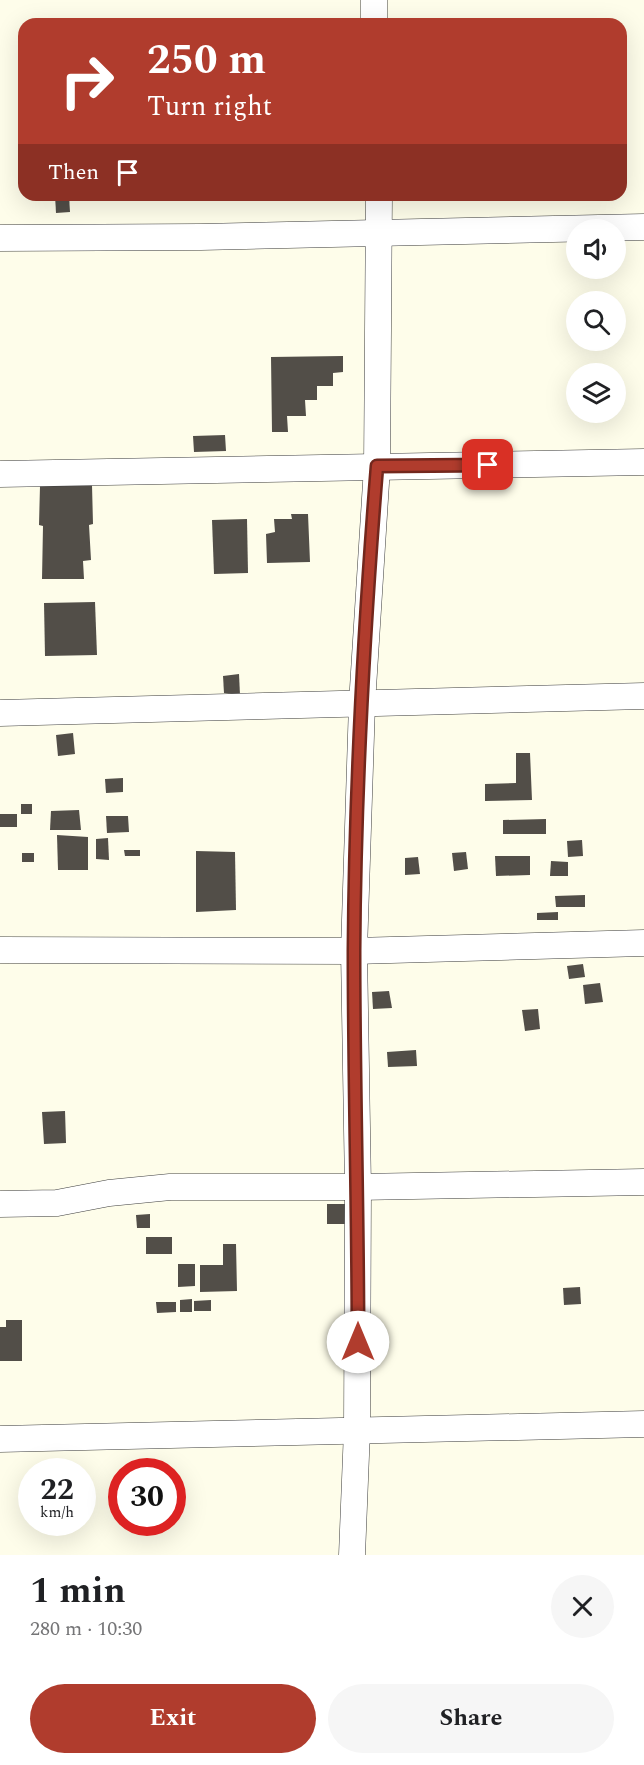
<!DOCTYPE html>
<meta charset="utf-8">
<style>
:root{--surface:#fff;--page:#f6f6f6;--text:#202124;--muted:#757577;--accent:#b03c2d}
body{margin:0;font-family:Spectral,serif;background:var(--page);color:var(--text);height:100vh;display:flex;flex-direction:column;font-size:22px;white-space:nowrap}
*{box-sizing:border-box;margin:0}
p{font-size:20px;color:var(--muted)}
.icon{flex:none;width:33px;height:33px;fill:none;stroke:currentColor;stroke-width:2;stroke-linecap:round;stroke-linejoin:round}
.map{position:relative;height:1555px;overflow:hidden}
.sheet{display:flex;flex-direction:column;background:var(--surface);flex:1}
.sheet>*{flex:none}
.hud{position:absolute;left:18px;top:18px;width:609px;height:183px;border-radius:18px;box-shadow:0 6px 24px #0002;background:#b03c2d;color:#fff;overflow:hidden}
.controls{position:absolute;left:566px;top:219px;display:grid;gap:12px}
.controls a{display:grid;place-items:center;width:60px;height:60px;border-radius:50%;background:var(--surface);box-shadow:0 6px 24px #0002;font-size:30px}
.speed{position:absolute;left:18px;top:1458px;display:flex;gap:12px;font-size:30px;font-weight:700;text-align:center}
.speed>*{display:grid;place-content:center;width:78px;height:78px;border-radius:50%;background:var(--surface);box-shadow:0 6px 24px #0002;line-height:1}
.speed small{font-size:15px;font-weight:400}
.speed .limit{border:9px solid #d22;background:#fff;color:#111}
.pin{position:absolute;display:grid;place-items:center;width:51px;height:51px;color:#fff;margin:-26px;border-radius:12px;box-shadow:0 3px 9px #0006}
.me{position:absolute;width:66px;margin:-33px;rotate:0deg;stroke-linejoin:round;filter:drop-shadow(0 0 4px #0008)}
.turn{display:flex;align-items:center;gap:21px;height:126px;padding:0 30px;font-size:27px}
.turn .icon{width:78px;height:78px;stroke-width:2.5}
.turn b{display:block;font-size:42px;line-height:51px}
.then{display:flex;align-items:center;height:57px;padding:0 30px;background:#0003;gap:12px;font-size:22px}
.round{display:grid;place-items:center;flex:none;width:63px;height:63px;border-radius:32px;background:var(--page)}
.headline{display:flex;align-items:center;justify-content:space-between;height:102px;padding:0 30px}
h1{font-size:36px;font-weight:700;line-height:45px}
.cta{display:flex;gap:12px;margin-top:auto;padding:12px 30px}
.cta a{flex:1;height:69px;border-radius:36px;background:var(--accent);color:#fff;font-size:24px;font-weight:700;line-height:69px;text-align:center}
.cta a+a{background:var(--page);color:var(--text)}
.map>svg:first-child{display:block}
.building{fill:#524e48}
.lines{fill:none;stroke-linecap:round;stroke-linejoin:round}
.minor-casing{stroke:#3e3e3e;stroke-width:27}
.minor{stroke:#fff;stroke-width:26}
.route-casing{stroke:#72271d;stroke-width:15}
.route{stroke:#b03c2d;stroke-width:10}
</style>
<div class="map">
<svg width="644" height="1555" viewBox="0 0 644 1555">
<rect width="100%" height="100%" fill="#fefdea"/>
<!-- building -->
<g class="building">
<polygon points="55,195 69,195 70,212 56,213"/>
<polygon points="343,356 343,372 333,373 333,386 317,386 317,400 305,400 306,416 287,416 288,432 272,432 271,357"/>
<polygon points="225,435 226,451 194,452 193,436"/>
<polygon points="92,485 93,524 89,525 91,560 83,561 84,579 42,579 43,526 39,525 40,486"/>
<polygon points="291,514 308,514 310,562 267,563 266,534 275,532 274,519 292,519"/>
<polygon points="247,519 248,573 214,574 212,520"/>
<polygon points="95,602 97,655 45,656 44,603"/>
<polygon points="239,674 240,695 224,693 223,676"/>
<polygon points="73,733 75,754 58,756 56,735"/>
<polygon points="516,753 530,753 532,800 485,801 485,784 516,783"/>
<polygon points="123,778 123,792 106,793 105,779"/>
<rect x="21" y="804" width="11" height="10"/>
<polygon points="79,810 81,830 50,830 51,811"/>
<rect x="0" y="814" width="17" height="13"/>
<polygon points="106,816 128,816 129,832 107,833"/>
<polygon points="546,819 546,834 503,834 503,820"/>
<polygon points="57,835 88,837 88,870 58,870"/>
<polygon points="108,838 109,860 96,859 96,839"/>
<polygon points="582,840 583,856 568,857 567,841"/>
<polygon points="124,850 140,850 140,856 125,856"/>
<polygon points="196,851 235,852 236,910 196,912"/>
<polygon points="466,852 468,869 454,871 452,853"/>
<rect x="22" y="853" width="12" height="9"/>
<polygon points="495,856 530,856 530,875 496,876"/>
<polygon points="418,857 420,874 405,875 405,858"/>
<polygon points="551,861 568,862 568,876 550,876"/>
<polygon points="585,895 585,907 556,907 555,896"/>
<polygon points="558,912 558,920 537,920 537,913"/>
<polygon points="583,964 585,977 569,979 567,966"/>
<polygon points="600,983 603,1002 585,1004 583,985"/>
<polygon points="389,991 392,1008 373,1009 372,992"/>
<polygon points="538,1009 540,1029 525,1031 522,1010"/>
<polygon points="416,1050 417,1066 388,1067 387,1052"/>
<polygon points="65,1111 66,1143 44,1144 42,1112"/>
<rect x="327" y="1204" width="19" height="20"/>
<polygon points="150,1214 150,1228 137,1228 136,1215"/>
<rect x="146" y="1237" width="26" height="17"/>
<polygon points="223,1244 236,1244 237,1291 200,1292 200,1265 223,1265"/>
<polygon points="178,1264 195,1264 195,1286 178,1287"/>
<polygon points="580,1287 581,1304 564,1305 563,1288"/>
<polygon points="192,1299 192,1312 180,1312 180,1300"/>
<polygon points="211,1300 211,1311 194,1311 194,1301"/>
<polygon points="156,1302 176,1302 176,1312 157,1313"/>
<polygon points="6,1320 22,1320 22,1361 0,1361 0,1327 6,1327"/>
</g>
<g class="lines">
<defs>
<g id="minor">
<polyline points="374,0 374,24"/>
<polyline points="0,238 201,237 644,227"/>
<polyline points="0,474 644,462"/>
<polyline points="0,713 644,696"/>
<polyline points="0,950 354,951 644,943"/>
<polyline points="0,1204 57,1203 109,1193 170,1187 358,1187 644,1182"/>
<polyline points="0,1439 644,1424"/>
<polyline points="352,1555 357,1430 358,1187 354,951 362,704 377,467 379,195"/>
</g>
</defs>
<!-- minor casing -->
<use href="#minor" class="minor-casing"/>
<!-- minor -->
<use href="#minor" class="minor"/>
</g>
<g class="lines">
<defs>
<path id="route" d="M358,1342c0,-131 -4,-261 -4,-391 1,-161 10,-323 23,-485l111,-1"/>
</defs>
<!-- route casing -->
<use href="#route" class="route-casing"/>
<!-- route -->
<use href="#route" class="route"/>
</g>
</svg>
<div class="controls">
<a><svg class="icon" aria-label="sound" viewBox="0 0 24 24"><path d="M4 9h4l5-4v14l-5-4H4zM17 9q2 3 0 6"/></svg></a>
<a><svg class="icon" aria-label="search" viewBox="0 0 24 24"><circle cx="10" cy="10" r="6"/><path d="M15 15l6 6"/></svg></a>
<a><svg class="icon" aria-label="layers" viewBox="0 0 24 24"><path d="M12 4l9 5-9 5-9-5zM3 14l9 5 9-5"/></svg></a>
</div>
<div class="speed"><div>22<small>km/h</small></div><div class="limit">30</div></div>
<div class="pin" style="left:488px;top:465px;background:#d93025"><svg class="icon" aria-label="arrive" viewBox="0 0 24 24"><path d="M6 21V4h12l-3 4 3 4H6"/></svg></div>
<svg class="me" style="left:358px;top:1342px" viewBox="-20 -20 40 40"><circle r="19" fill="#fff"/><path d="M0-13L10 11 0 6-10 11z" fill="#b03c2d"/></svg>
<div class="hud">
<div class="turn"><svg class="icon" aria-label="right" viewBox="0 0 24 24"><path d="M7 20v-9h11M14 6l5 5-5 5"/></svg><div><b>250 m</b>Turn right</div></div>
<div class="then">Then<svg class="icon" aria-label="arrive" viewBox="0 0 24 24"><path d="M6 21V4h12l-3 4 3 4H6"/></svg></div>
</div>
</div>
<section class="sheet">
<div class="headline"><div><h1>1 min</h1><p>280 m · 10:30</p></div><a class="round"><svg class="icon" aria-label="close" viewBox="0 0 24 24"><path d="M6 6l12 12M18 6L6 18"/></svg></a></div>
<div class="cta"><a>Exit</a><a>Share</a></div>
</section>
